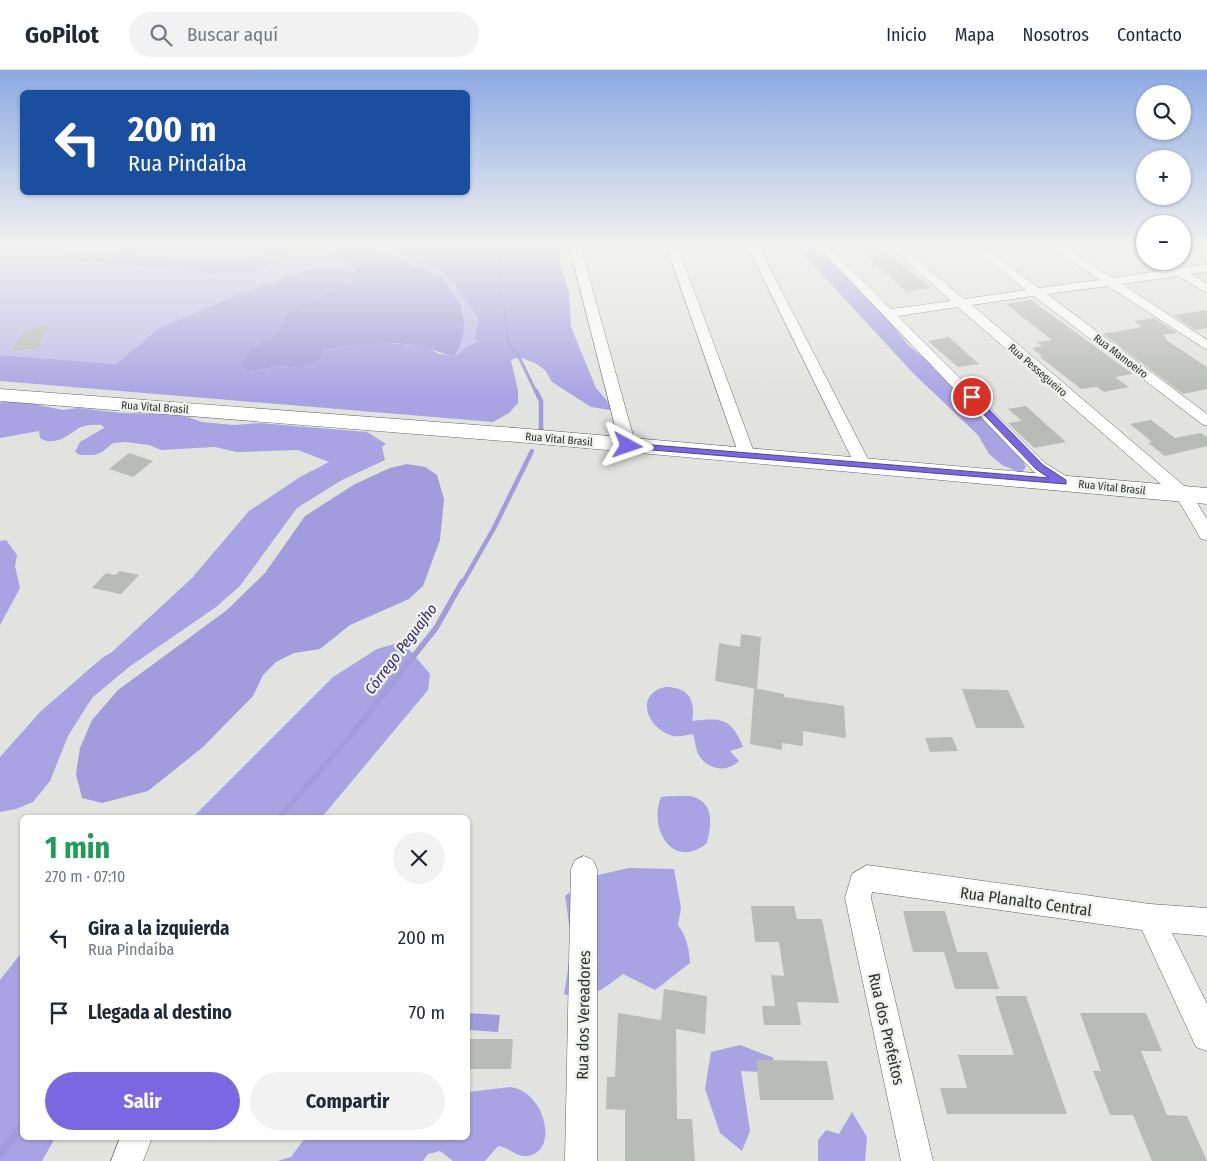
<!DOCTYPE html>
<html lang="es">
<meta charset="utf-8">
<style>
:root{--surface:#fff;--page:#f2f2f3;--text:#1f2937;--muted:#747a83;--line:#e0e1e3;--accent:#7c67e2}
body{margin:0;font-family:"Fira Sans Condensed",sans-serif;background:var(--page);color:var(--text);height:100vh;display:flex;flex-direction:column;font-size:19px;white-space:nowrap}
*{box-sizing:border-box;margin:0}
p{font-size:16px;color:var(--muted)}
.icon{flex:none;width:28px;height:28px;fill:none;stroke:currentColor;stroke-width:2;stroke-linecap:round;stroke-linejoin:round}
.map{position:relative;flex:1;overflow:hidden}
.sheet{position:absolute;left:20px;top:745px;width:450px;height:325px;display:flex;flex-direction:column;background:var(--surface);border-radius:8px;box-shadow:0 1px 4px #0004}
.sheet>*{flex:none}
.top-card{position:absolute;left:20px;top:20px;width:450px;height:105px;border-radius:8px;box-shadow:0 1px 4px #0004;background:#1a4fa0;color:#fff;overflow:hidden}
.tools{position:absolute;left:1136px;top:15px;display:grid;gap:10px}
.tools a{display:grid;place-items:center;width:55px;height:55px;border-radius:50%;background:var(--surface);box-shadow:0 1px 4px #0004;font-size:25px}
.pin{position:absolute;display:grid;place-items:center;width:42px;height:42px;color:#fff;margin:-21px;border:2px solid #fff;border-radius:50%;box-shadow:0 1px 5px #0007}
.me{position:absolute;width:55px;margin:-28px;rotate:95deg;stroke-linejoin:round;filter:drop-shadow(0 0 4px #0008)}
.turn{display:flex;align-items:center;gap:18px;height:105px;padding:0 25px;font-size:22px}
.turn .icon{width:65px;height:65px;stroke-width:2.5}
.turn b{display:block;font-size:35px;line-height:42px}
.round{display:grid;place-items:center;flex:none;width:52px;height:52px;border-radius:26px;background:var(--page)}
.head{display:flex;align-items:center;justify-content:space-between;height:85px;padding:0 25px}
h1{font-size:30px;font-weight:700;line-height:38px;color:#1e9e55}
.cta{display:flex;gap:10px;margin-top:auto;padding:10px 25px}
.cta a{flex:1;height:58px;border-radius:30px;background:var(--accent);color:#fff;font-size:20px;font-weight:700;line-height:58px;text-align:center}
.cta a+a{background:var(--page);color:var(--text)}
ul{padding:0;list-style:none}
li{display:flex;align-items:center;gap:15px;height:75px;padding:0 25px}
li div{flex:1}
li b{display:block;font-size:19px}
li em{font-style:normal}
header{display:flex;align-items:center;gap:30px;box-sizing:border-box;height:70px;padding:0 25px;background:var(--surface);border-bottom:1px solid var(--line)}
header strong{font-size:24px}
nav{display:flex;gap:28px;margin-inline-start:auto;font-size:18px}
.search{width:350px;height:45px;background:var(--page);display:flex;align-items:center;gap:12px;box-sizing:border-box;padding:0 18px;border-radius:28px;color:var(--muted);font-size:19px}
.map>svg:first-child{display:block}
.green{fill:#bebaeb}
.forest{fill:#a8a3e3}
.water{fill:#a19cdc}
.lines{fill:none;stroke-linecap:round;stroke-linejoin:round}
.stream-far3{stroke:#a19cdc;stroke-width:3}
.stream-far2{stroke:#a19cdc;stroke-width:4.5}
.stream-far1{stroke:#a19cdc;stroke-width:5.5}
.stream{stroke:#a19cdc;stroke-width:7}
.building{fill:#b9bbb6}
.minor-casing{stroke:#5f615c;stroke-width:1}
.secondary-casing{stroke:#5f615c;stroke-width:1}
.minor{fill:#fff;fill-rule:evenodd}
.secondary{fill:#fff;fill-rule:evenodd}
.route{fill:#7c67e2;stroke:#514393}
.labels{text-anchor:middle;stroke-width:5;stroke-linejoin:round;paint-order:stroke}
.far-street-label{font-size:11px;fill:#2f302e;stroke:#eff1ec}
.water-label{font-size:15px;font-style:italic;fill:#34246e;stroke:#eff1ec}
.near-street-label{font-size:16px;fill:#2f302e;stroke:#eff1ec}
</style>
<header>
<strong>GoPilot</strong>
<div class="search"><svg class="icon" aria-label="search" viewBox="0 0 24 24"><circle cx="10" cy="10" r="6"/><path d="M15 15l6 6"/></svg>Buscar aquí</div>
<nav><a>Inicio</a><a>Mapa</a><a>Nosotros</a><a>Contacto</a></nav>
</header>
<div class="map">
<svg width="1207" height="1091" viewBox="0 0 1207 1091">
<rect width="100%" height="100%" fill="#e2e3de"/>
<!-- green -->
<g class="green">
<path d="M0,175h130c-17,15 -45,7 -65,8l-5,6 167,14 43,-10 26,-18h43l-8,8 15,6 11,12 -32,-3 -167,61 -42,35 -116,-9z"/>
<polygon points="149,175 277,175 263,185 232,193 130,186 140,182"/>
<polygon points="354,175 379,175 430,197 447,207 474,239 478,247 476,259 478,271 465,278 455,286 463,268 449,220 441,206 378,181"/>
</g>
<!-- forest -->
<g class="forest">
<path d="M130,175h19l-9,7 -8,4 100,7 31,-8 14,-10h19l-36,25 -17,2 -31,1 -153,-14 6,-6c20,-1 48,7 65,-8z"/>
<path d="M379,175c13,0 34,4 45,0h135l2,21 8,27 2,34 25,61 20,23 -25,-4 -39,-25 -7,-12 -10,-7 -16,-6 -8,3 7,31v12l-9,10 -16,9 -493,-41v-26l116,9 42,-35 81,-35 69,-24 17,-2 32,3 -6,12 -62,25 -12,25 -25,14 -3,25 31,-6 19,2 24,-18 47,-8 46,3 13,3 10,6 16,2 10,-8 13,-7 -3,-3 3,-21 -25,-34 -14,-12z"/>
<polygon points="795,175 809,175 847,206 882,242 909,276 928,291 1021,387 1026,397 1021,403 1002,395 989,384 978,365 913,303"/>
<path d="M17,329h10l11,6 25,5 15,-2 44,5 45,1 18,2 17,6 32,3 25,-2 108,9 19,12 -4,3 3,13 -43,20 -45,28 -57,78 -24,21 -87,60 -37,31 -24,38 -18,45 -17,21 -17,7 -16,3v-55l40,-45 62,-54 10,-6 80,-74 57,-67 51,-34 29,-15 -31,-12 -61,2 -22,-5 -54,3 -12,-5 -23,-3 -13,1 -11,9 -8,3h-14l-5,-3 5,-10 24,-14 -2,-3c-6,-1 -17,0 -23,3 -12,8 -25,19 -39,10l-1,-7 -39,7v-35z"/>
<polygon points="6,470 17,485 15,496 20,518 0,555 0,471"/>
<polygon points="398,573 408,578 430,604 428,620 322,747 193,747 333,607 377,579"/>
<path d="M665,617c23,0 31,12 27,34 29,-3 39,-4 51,26l-13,4 9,10c-11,11 -29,10 -39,-4 -4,-5 -5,-16 -7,-23 -6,1 -14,3 -20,2 -26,-7 -39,-42 -8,-49z"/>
<path d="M670,726c7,1 17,-1 24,1 21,7 17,30 13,46 -34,28 -59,-14 -46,-46z"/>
<path d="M629,798l45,1 7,39 -3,17c9,13 11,23 12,38l-35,27 -32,-16c-19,14 -35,29 -59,20l8,-50 -7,-48 24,-19z"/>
<polygon points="22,882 22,1068 55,1068 42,1091 0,1091 0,910"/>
<polygon points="740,975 774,988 761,1002 741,1001 750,1061 742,1081 720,1063 705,1019 711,982"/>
<path d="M510,1017c36,4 50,67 16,69 -11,0 -16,-8 -28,-10l-13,15h-32l-13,-10 -12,3 -5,7h-145l13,-4 14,-19h163v-46z"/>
<polygon points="852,1042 867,1067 865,1091 818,1091 818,1070 826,1060 839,1064"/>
</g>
<!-- water -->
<g class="water">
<path d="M339,175h15l24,6 63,25 19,28 4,17 -1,17 -8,18c-16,-2 -24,-9 -40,-11 -33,-4 -59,-1 -92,5l-3,9 -21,9 -19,-2 -31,6 -8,-7 11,-18 25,-14 12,-25 62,-25 6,-12 -11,-12 -16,-6z"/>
<polygon points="407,394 425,397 437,405 444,429 440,470 423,516 409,529 350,555 320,579 294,583 276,592 263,605 253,626 203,677 148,721 102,733 82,728 76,704 80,678 92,650 118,620 227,540 265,503 305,446 355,414 390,398"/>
<polygon points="468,943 500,945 498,962 468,960"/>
</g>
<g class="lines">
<!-- stream-far3 -->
<polyline class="stream-far3" points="498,175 501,194 497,218 504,235 508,273 519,287 536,322"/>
<!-- stream-far2 -->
<g class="stream-far2">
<polyline points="536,321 541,331 541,361"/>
<polyline points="462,514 494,458 532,381"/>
</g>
<!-- stream-far1 -->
<polyline class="stream-far1" points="279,748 351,665 436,558 462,512"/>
<!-- stream -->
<polyline class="stream" points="0,1084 22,1056"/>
</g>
<!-- building -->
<g class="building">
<polygon points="855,175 877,175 931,218 907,222"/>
<polygon points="1031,230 1133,304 1115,307 1129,317 1104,322 1097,317 1081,319 1040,287 1042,286 1032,278 1042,276 1037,272 1052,270 1006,234"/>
<polygon points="1207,240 1207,258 1195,260 1173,245"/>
<polygon points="1154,248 1177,263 1162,265 1167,269 1165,269 1207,297 1207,319 1183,324 1103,264 1142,257 1134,251"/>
<polygon points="49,255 37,278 12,281 26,258"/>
<polygon points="949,267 979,294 958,297 928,271"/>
<polygon points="1026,336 1038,347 1066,372 1034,378 1008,353 1022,351 1008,339"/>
<polygon points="1151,350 1175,368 1201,363 1207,367 1207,376 1165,386 1148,373 1152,372 1130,354"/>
<polygon points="129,383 153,391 133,407 109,399"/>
<polygon points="120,501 139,505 121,524 92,518 106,503 115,505"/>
<polygon points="741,564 761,567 757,619 715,611 719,573 740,577"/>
<polygon points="754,618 784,624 784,627 844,636 846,668 803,661 803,676 782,673 782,680 750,674"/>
<polygon points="962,619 1008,620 1025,658 976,658"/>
<polygon points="952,667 958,681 930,682 925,668"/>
<polygon points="751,836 794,836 797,849 822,849 839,933 797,932 801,955 764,955 762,936 775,936 771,905 784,906 779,872 755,872"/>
<polygon points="903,841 945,841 957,882 987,882 999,919 955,919 944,882 913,882"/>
<polygon points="664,919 707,926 705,964 676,959 677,1049 692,1049 695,1091 625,1091 625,1040 606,1039 607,1007 615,1007 618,943 661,950"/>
<polygon points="995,926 1026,926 1067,1044 947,1044 940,1018 967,1018 958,985 1014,985"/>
<polygon points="1080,943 1146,943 1162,981 1141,981 1167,1045 1187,1046 1207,1091 1152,1091 1133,1045 1110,1045 1093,1001 1101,1001"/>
<polygon points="468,969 513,969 511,999 468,999"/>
<polygon points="756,990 827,991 834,1030 760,1030"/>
</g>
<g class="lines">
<defs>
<g id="minor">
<polygon points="569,175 580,175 636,376 634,380 622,380 620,376"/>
<polygon points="666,175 677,175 755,385 753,389 741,389 739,385"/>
<polygon points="747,175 758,175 871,395 869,399 857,399 855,395"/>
<path d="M816,175h11l64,64 60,-8 -62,-56h11l64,54 62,-9 -57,-45h12l58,43 60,-8 -49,-35h12l50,33 59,-9 6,-3 5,2 25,-4v8l-16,2 16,10v9l-29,-17 -56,8 85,56v10l-99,-64 -61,8 160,120v12l-5,-2 -168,-128 -62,9 217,185 18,29v21l-6,-1 -24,-41 -219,-191 -60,9 147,147 24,15 2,4 -2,4c-13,4 -25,-8 -36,-15z"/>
<polygon points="1128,175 1140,175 1145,177 1145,185"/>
<polygon points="584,786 593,790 597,799 597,1091 565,1091 571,799 575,790"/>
<polygon points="867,795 1150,834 1207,838 1207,866 1172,863 1207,934 1207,981 1196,977 1142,860 872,822 871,828 933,1091 901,1091 845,828 852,804"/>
<polygon points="120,1068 152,1068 143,1091 111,1091"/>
</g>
<polygon id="secondary" points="0,319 529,359 1207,418 1207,434 529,373 0,331"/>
</defs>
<!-- minor casing -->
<use href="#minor" class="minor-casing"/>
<!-- secondary casing -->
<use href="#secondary" class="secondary-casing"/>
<!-- minor -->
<use href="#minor" class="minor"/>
<!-- secondary -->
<use href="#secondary" class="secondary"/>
</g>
<!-- sky -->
<linearGradient id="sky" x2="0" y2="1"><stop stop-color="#8baae3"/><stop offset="0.54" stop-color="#f2f2f0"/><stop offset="1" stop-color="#f2f2f0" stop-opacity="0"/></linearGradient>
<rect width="1207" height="327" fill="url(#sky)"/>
<!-- route -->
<polygon class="route" points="969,325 975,325 1043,395 1066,410 1066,414 628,378 624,376 628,373 1049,408 1036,399 969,329"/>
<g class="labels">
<!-- far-street labels -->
<g class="far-street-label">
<text transform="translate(1121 286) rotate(37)" y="4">Rua Mamoeiro</text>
<text transform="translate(1038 300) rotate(41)" y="4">Rua Pessegueiro</text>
<text transform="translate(155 337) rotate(4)" y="4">Rua Vital Brasil</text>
<text transform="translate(559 369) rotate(5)" y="4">Rua Vital Brasil</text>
<text transform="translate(1112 417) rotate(6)" y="4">Rua Vital Brasil</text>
</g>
<!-- water labels -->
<g class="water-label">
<text transform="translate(401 579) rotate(-53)" y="5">Córrego Peguajho</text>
</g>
<!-- near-street labels -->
<g class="near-street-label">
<text transform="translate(1026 831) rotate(8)" y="6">Rua Planalto Central</text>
<text transform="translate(583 945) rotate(-89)" y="6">Rua dos Vereadores</text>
<text transform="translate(887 959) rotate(77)" y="6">Rua dos Prefeitos</text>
</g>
</g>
</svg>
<div class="tools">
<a><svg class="icon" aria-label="search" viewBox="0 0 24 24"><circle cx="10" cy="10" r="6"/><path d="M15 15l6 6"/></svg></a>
<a>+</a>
<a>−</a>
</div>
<div class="pin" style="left:972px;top:327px;background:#d93025"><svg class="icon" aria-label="arrive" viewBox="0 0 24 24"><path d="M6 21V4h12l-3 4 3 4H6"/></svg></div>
<svg class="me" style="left:628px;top:376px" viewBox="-20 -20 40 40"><path d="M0-17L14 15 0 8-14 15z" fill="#7c67e2" stroke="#fff" stroke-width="4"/></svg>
<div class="top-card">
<div class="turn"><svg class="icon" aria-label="left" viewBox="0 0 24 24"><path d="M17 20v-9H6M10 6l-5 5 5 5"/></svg><div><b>200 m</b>Rua Pindaíba</div></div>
</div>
<section class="sheet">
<div class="head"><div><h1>1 min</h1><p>270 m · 07:10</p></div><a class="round"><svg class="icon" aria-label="close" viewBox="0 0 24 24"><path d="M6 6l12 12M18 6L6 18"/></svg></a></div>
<ul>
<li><svg class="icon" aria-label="left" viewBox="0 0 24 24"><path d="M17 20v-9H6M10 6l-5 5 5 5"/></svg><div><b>Gira a la izquierda</b><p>Rua Pindaíba</p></div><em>200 m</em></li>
<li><svg class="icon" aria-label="arrive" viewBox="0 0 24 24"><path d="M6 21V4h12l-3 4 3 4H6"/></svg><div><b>Llegada al destino</b></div><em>70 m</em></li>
</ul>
<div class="cta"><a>Salir</a><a>Compartir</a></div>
</section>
</div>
